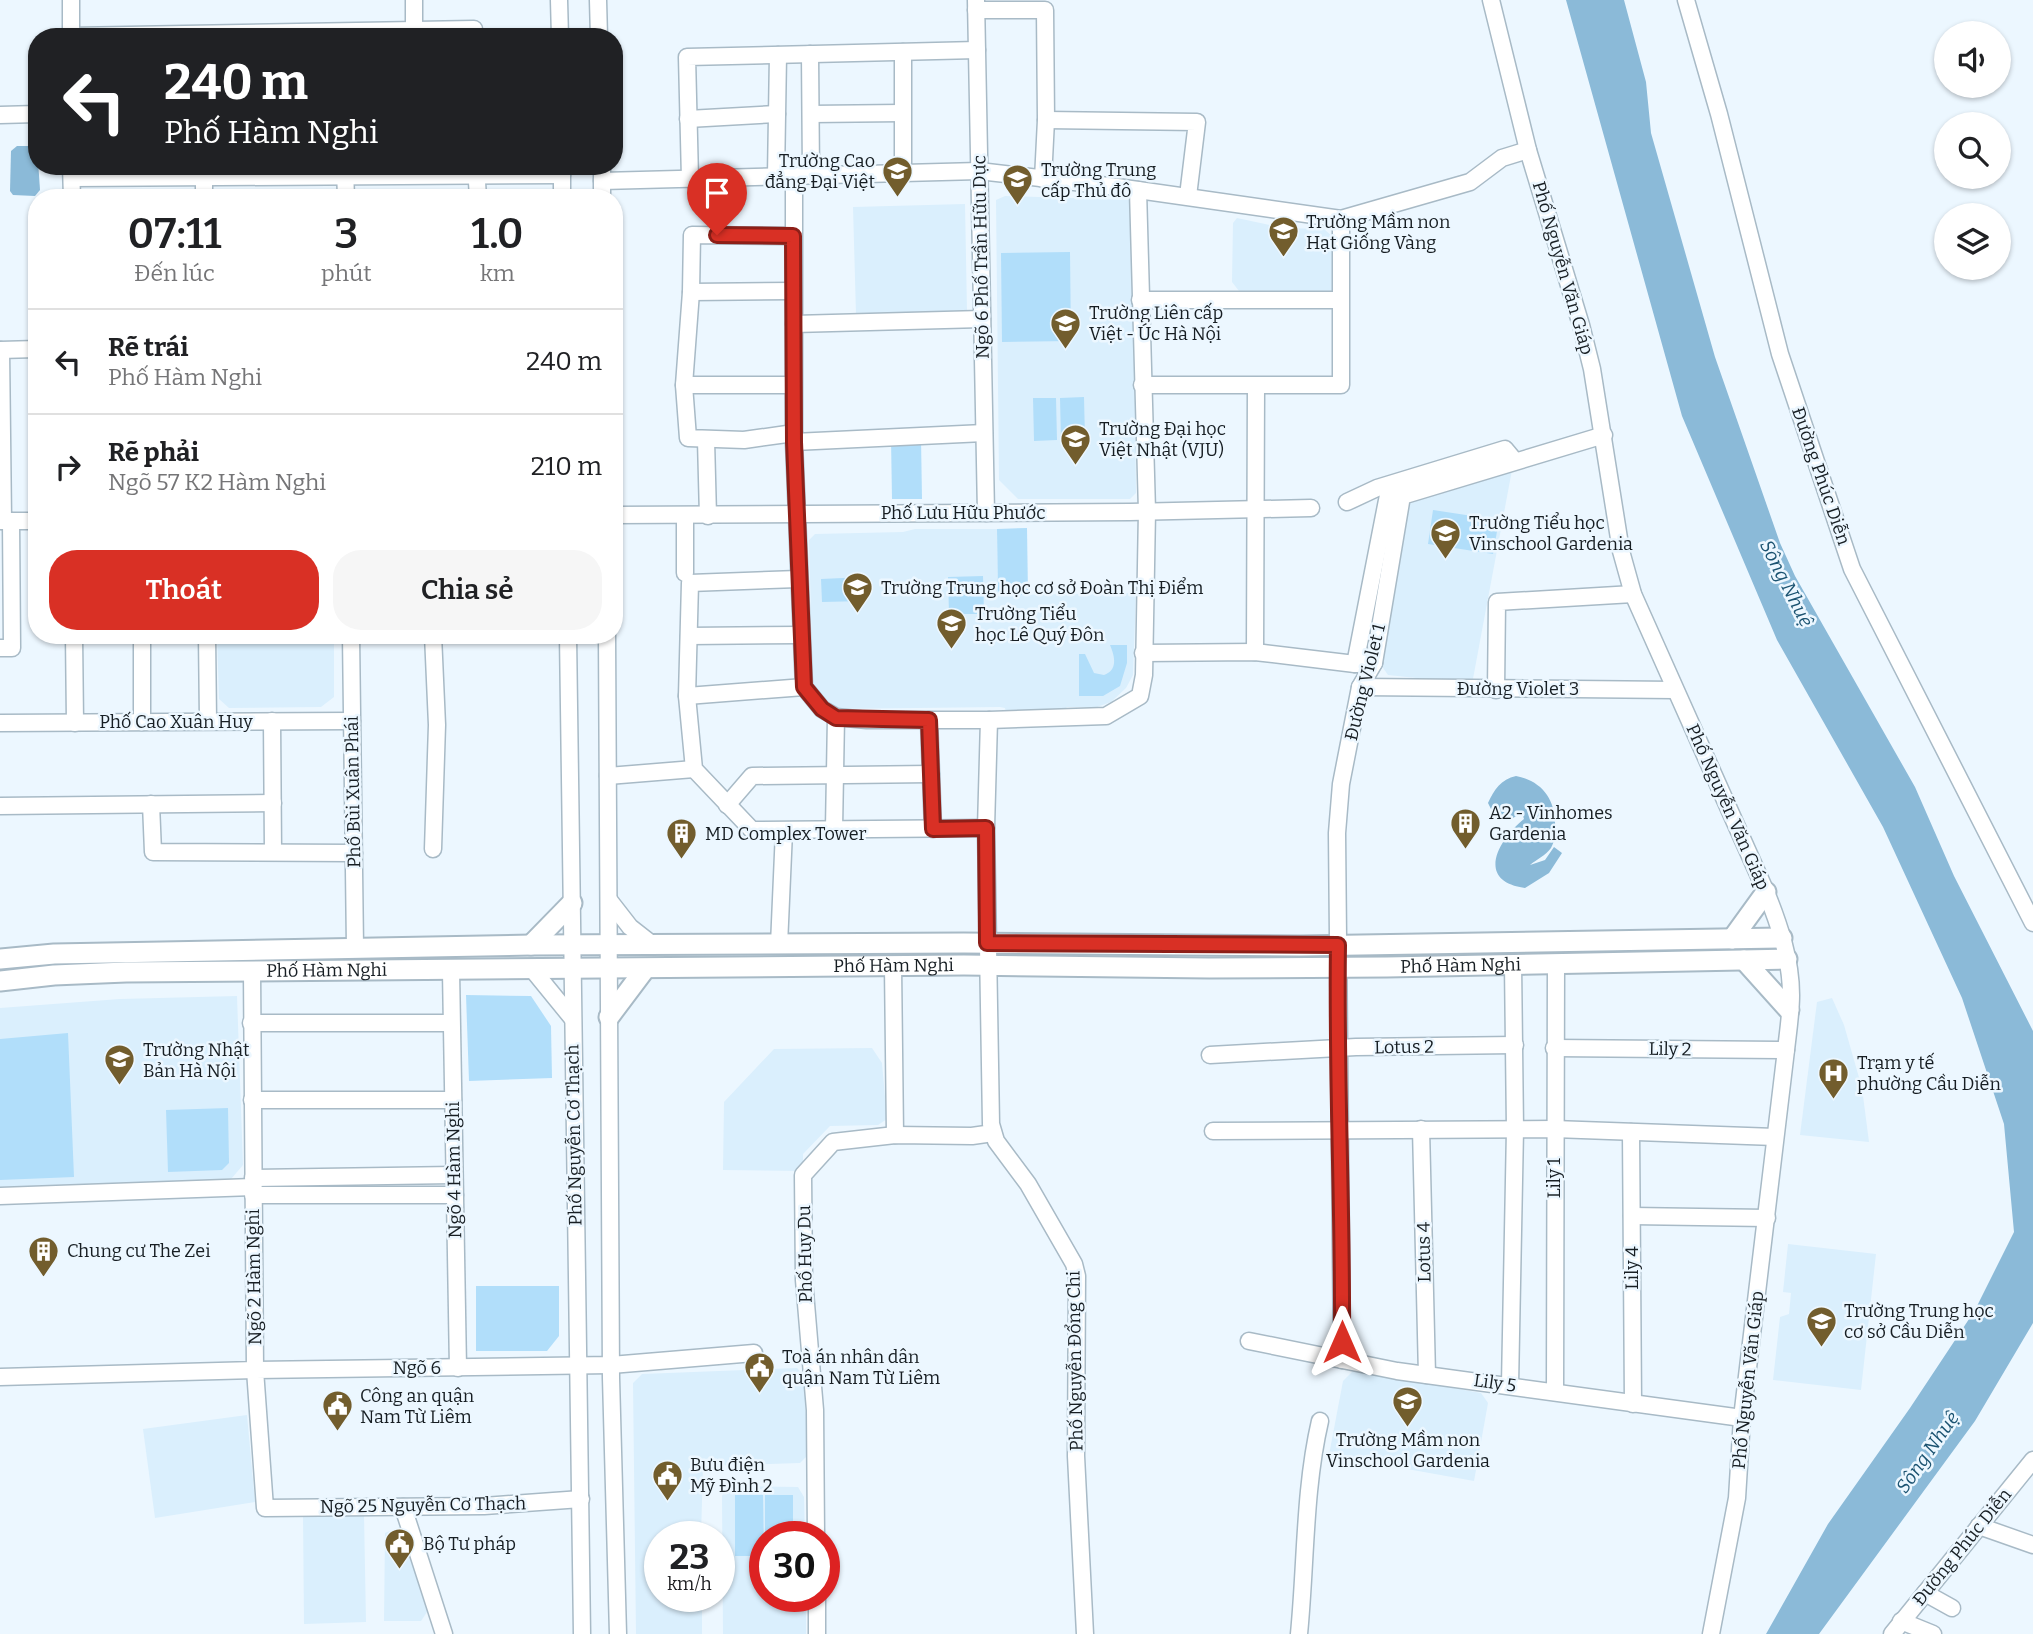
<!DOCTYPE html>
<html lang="vi">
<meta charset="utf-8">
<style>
:root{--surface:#fff;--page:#f6f6f6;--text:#202124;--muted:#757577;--line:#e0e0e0;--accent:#d93025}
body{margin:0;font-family:Bitter,serif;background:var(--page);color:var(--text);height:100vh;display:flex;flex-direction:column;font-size:26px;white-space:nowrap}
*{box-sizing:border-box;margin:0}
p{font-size:23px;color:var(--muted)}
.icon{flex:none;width:38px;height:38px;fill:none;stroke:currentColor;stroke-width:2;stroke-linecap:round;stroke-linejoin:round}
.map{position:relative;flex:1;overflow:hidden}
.details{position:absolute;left:28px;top:189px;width:595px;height:455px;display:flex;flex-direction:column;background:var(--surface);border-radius:28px;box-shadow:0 2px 5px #0004}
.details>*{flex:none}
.banner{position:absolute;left:28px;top:28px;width:595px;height:147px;border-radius:28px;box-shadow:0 2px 5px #0004;background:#202124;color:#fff;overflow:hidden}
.controls{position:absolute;left:1934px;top:21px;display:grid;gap:14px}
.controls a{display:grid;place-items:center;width:77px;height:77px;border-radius:50%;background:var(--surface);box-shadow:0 2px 5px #0004;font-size:35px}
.speed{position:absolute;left:644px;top:1521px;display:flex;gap:14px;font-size:35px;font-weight:700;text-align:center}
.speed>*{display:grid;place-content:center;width:91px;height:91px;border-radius:50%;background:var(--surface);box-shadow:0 2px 5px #0004;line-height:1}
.speed small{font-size:18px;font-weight:400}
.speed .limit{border:10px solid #d22;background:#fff;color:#111}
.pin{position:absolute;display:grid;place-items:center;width:60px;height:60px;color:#fff;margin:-72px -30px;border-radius:50% 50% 50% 0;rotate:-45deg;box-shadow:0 0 7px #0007}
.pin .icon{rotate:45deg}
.me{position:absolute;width:77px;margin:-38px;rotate:0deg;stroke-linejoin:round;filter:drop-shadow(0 0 5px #0008)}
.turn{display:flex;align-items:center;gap:24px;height:147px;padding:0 21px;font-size:32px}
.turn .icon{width:91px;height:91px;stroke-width:2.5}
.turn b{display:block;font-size:49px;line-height:60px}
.eta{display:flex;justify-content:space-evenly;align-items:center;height:119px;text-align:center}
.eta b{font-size:42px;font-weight:600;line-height:49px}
.cta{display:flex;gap:14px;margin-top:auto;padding:14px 21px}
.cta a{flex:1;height:80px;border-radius:28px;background:var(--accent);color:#fff;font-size:28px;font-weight:600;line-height:80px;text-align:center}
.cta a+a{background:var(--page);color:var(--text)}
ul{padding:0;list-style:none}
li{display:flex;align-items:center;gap:21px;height:105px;padding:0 21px;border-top:2px solid var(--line)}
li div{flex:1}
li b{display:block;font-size:26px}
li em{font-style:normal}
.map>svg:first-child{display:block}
.built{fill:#daeffd}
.green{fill:#b1defa}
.water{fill:#8bbad8}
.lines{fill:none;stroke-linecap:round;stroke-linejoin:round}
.minor-casing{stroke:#a8bac6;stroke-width:19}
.major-casing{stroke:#a8bac6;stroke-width:23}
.minor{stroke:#fff;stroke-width:16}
.major{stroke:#fff;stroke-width:19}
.route-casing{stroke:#8d1f18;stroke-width:18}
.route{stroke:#d93025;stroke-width:12}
.labels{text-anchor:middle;stroke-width:5;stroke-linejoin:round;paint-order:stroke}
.poi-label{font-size:18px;fill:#171e23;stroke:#ecf7ff;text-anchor:start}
.street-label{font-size:18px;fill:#171e23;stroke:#ecf7ff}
.water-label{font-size:19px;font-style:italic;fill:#1b5371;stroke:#ecf7ff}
</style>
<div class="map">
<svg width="2033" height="1634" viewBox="0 0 2033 1634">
<rect width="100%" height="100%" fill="#ecf7ff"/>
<!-- built -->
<g class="built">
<polygon points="233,190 325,192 333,198 225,198"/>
<polygon points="188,191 194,198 84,198 89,192"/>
<polygon points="1005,196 1129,200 1133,220 1136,493 1130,499 1018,499 999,480 996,200"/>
<polygon points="965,204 967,311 856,314 853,207"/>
<polygon points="1237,218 1284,228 1324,229 1333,237 1333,294 1239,291 1232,282 1233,223"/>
<polygon points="1512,470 1472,684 1388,675 1379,662 1405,504"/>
<polygon points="915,529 997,529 998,595 1136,593 1133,675 1126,688 1111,702 1097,707 1067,707 1062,712 1006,713 1005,708 1000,707 834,709 813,690 809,540 815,534 903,532"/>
<polygon points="217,635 334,635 334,697 321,707 229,708 219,699"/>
<polygon points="237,996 243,1165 231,1179 0,1189 0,1008 120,999"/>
<polygon points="1832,998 1844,1025 1862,1088 1869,1142 1800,1135 1817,1002"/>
<polygon points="872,1048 882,1063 887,1119 878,1125 830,1126 803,1154 803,1171 723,1170 724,1102 774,1049"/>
<polygon points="1788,1244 1876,1254 1861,1390 1773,1380 1780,1317 1789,1314 1791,1293 1783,1292"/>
<polygon points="797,1368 804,1376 808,1455 800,1463 703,1466 701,1536 660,1536 660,1596 702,1596 702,1634 636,1634 633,1383 642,1374"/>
<polygon points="1354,1370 1481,1393 1488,1403 1474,1481 1329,1455 1343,1381"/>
<polygon points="247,1415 255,1502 155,1518 143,1429"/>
<polygon points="727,1486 798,1487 804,1497 805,1536 765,1536 765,1596 806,1596 806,1634 723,1634 722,1496"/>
<polygon points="303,1514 364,1514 366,1622 304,1624"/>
<polygon points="400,1527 429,1609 421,1621 384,1621 385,1533"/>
</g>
<!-- green -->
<g class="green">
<polygon points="1070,252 1071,341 1002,342 1001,253"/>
<polygon points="1084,397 1085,439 1061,440 1060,398"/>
<polygon points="1033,398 1056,398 1057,440 1034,441"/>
<polygon points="921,438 922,499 892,499 891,439"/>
<polygon points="1433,510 1499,520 1493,554 1428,544"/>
<polygon points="1027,528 1028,595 998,595 997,529"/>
<polygon points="983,576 984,614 949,614 948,577"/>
<polygon points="865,577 865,601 822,602 821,579"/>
<path d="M1110,645h17v18l-7,23 -17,10h-24v-42h6l9,19 10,2c14,-5 11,-18 6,-30z"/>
<polygon points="466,995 531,996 551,1026 552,1078 469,1081"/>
<polygon points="68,1033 74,1177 0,1180 0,1039"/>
<polygon points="228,1108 229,1163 222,1170 168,1172 166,1110"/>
<polygon points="476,1286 559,1286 559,1336 547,1351 476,1351"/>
<polygon points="735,1495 763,1495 764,1556 735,1556"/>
<rect x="765" y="1495" width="28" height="41"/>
</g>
<!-- water -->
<g class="water">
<polygon points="1566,0 1624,0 1646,82 1651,133 1715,357 1780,543 1795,576 1915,787 1954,876 2033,1031 2033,1323 1975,1421 1819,1634 1766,1634 1828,1524 1910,1408 1975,1310 2014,1232 2004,1124 1962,998 1883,827 1777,640 1682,416"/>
<polygon points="17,146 37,146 40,190 35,196 13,195 10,191 11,151"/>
<path d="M1516,776c26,5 40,24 39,50 0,8 0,15 -4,22 -5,7 -15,12 -21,17l15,-5 9,-13 8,6 -13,20 -24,15c-50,-7 -27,-48 -1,-69l-2,-6 -9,5 -14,2 -5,-5 -6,-12c6,-13 13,-24 28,-27z"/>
</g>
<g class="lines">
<defs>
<g id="minor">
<polyline points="71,0 71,37"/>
<polyline points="559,0 560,37"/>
<polyline points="598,0 599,37"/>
<polyline points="976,0 986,513"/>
<path d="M1491,0l37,150 53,175 11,44 29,182 12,43 133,298c13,32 25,67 25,103 0,18 -3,37 -5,55l-44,368 -5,80 -26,136"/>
<polyline points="1686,0 1719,114 1780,354 1852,569 2033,923"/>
<polyline points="976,10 1045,10 1046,120 1043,179"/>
<polyline points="414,30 414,0"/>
<polyline points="71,36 474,29 474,37"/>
<polyline points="903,52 903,173"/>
<polyline points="810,54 811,175"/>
<polyline points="811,114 902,113"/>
<polyline points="0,115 37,114"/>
<polyline points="688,119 777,114"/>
<polyline points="1046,120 1197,122 1188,196"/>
<polyline points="71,166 72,198"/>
<polyline points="476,166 478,198"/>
<polyline points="562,166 562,198"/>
<polyline points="602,166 602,198"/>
<polyline points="345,169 346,198"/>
<polyline points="776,176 778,55"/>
<polyline points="794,176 794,442 804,687 822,709 836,717 867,720 989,720 1106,716 1140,696 1144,675 1147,511 1138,190"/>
<polyline points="204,177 204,198"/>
<polyline points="72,178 562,175"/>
<polyline points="690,179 687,57 977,50"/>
<polyline points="602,181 979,171 1117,187 1341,219 1470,182 1502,158 1528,150"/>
<polyline points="793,236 692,235 691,292 684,385 688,438 744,440 794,433"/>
<polyline points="691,292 793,291"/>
<polyline points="1140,300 1340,300"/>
<polyline points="794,324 982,319"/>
<polyline points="0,350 37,349"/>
<polyline points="1,350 3,521"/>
<polyline points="684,385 793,385"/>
<polyline points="1142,385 1341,385 1341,219"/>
<polyline points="706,440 708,516"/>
<polyline points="794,442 984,433"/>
<polyline points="1347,502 1377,488 1505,449 1515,461"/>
<polyline points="614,515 1130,512 1311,508"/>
<polyline points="685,516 685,573"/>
<polyline points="1,521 37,521"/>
<polyline points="798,579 690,583 687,696 694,769 752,830 986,828"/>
<polyline points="74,635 75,723"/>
<polyline points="142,635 142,722"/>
<polyline points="207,635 208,721"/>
<polyline points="351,635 355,948"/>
<polyline points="433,635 437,725 433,849"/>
<polyline points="568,635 582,1634"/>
<polyline points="607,635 611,1378 618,1634"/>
<polyline points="689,636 801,635"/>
<polyline points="0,648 12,648 11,521"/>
<polyline points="1255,652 1256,386"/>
<polyline points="1143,653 1255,652 1355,664 1374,663"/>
<polyline points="1355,664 1390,485"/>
<polyline points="1360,687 1675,690"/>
<polyline points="1496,690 1497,602 1633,594"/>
<polyline points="687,696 804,687"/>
<polyline points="929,720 933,829"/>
<polyline points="989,720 986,828 991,1124 996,1141 1028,1184 1074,1264 1077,1276 1076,1456 1085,1634"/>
<polyline points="272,721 273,851"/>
<polyline points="0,723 352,721"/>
<polyline points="608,776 694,769"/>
<polyline points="151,804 153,852 354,853"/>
<polyline points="727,805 752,776 931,774"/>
<polyline points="0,806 273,803"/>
<polyline points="834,829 836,717"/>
<polyline points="609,900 630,927 653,945"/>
<polyline points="779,945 784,831"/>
<polyline points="893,966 895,1135"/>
<polyline points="532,969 572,1018"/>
<polyline points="451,971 458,1368"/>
<polyline points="251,1023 451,1023"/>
<polyline points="1554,1048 1786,1050"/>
<polyline points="1210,1055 1356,1047 1515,1045"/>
<polyline points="252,1100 453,1100"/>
<polyline points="1421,1129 1427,1375"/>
<polyline points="1213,1131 1554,1129 1775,1137"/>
<polyline points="1631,1132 1633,1404"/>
<polyline points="253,1178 454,1175"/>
<polyline points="253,1195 455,1195"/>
<polyline points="0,1196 253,1187"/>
<polyline points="1632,1216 1767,1218"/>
<polyline points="1249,1341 1397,1371 1742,1418"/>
<polyline points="1342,1360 1337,833 1341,784 1360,687 1374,663 1402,496 1604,435"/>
<polyline points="0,1377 255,1370 252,971"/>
<polyline points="1510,1385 1515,1129 1513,964"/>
<polyline points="1555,1392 1556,964"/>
<polyline points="581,1499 484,1506 265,1508 255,1370 611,1365 754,1353"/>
<polyline points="403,1507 444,1634"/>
<polyline points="1979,1526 2033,1545"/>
<polyline points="816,1536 815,1410 804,1280 803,1175 833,1142 895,1135 972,1136 993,1133"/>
<polyline points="1925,1593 1952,1608"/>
<polyline points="817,1596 817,1634"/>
<polyline points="1901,1621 1933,1634"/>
<path d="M1299,1634c7,-71 5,-144 21,-213"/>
<polyline points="1892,1634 2033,1460"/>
</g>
<g id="major">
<polyline points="1732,939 1766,892"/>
<polyline points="531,945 572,903"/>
<polyline points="0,959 54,954 531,945 964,943 1300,946 1782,938"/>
<polyline points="1744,960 1789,1010"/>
<path id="s1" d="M0,981l54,-6 72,-3 838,-7 245,3 178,-1 400,-8"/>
<polyline points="609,1017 645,969"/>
</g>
</defs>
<!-- minor casing -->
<use href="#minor" class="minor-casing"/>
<!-- major casing -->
<use href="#major" class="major-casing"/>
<!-- minor -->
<use href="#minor" class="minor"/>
<!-- major -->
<use href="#major" class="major"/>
</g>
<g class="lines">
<defs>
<path id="route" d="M717,235l76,1 1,206 10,245 18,22 14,9 93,2 4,109 53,-1 1,115 351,2c-2,132 5,264 4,397"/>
</defs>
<!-- route casing -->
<use href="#route" class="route-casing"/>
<!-- route -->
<use href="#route" class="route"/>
</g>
<!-- icons -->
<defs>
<symbol id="university-pin" viewBox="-11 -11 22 30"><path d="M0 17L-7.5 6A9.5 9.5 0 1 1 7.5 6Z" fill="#725d2d" stroke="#ecf7ff"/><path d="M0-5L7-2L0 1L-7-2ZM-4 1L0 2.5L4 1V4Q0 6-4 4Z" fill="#fff"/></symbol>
<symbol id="school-pin" viewBox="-11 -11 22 30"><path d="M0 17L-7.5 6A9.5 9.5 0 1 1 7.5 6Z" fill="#725d2d" stroke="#ecf7ff"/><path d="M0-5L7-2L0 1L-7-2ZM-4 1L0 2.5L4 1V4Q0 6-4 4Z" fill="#fff"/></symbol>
<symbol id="building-pin" viewBox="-11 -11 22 30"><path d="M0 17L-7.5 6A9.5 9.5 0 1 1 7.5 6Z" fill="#725d2d" stroke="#ecf7ff"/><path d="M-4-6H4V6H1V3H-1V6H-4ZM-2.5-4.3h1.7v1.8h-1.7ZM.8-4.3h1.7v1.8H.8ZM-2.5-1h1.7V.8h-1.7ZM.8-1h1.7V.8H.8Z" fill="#fff"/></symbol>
<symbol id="hospital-pin" viewBox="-11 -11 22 30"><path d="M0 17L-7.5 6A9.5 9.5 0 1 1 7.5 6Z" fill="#725d2d" stroke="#ecf7ff"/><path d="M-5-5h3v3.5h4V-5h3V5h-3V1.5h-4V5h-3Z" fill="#fff"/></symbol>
<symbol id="civic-pin" viewBox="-11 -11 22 30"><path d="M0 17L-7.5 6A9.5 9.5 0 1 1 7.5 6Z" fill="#725d2d" stroke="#ecf7ff"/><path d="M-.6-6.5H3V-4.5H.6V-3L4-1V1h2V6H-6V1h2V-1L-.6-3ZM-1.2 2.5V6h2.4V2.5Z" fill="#fff"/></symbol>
</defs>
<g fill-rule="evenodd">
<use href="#university-pin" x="880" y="154" width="35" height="47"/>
<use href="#university-pin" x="1000" y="162" width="35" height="47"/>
<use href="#school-pin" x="1266" y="214" width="35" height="47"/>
<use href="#school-pin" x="1048" y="306" width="35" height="47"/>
<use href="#university-pin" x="1058" y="422" width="35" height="47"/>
<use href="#school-pin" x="1428" y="516" width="35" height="47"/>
<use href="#school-pin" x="840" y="570" width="35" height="47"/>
<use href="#school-pin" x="934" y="606" width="35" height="47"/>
<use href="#building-pin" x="1448" y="806" width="35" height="47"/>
<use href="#building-pin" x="664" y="816" width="35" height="47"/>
<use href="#school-pin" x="102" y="1042" width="35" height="47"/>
<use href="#hospital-pin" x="1816" y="1056" width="35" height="47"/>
<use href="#building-pin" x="26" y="1234" width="35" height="47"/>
<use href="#school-pin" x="1804" y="1304" width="35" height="47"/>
<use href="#civic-pin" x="742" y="1350" width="35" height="47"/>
<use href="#school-pin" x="1390" y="1384" width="35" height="47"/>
<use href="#civic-pin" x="320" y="1388" width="35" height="47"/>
<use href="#civic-pin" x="650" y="1458" width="35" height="47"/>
<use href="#civic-pin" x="382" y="1526" width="35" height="47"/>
</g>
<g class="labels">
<!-- poi labels -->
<g class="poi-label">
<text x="875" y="167" text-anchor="end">Trường Cao<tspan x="875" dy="21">đẳng Đại Việt</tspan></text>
<text x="1041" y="176">Trường Trung<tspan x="1041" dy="21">cấp Thủ đô</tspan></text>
<text x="1306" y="228">Trường Mầm non<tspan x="1306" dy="21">Hạt Giống Vàng</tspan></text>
<text x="1089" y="319">Trường Liên cấp<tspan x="1089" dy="21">Việt - Úc Hà Nội</tspan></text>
<text x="1099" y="435">Trường Đại học<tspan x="1099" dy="21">Việt Nhật (VJU)</tspan></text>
<text x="1469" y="529">Trường Tiểu học<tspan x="1469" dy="21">Vinschool Gardenia</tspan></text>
<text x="881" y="594">Trường Trung học cơ sở Đoàn Thị Điểm</text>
<text x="975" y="620">Trường Tiểu<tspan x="975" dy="21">học Lê Quý Đôn</tspan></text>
<text x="1489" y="819">A2 - Vinhomes<tspan x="1489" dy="21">Gardenia</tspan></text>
<text x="705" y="840">MD Complex Tower</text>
<text x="143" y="1056">Trường Nhật<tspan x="143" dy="21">Bản Hà Nội</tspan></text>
<text x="1857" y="1069">Trạm y tế<tspan x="1857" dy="21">phường Cầu Diễn</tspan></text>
<text x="67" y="1257">Chung cư The Zei</text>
<text x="1844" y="1317">Trường Trung học<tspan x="1844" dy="21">cơ sở Cầu Diễn</tspan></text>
<text x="782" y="1363">Toà án nhân dân<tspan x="782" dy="21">quận Nam Từ Liêm</tspan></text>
<text x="360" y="1402">Công an quận<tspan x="360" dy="21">Nam Từ Liêm</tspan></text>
<text x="1408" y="1446" text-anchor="middle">Trường Mầm non<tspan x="1408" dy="21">Vinschool Gardenia</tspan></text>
<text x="690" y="1471">Bưu điện<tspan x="690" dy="21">Mỹ Đình 2</tspan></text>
<text x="423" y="1550">Bộ Tư pháp</text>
</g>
<!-- street labels -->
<g class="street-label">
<text transform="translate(981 257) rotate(-91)" y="6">Ngõ 6 Phố Trần Hữu Dực</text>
<text transform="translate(1563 268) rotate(74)" y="6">Phố Nguyễn Văn Giáp</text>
<text transform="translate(1821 476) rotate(71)" y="6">Đường Phúc Diễn</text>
<text x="963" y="519">Phố Lưu Hữu Phước</text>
<text transform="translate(1365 682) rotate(-76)" y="6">Đường Violet 1</text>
<text x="1518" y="695">Đường Violet 3</text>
<text x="176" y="728">Phố Cao Xuân Huy</text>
<text transform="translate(353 792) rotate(-91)" y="6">Phố Bùi Xuân Phái</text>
<text transform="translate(1728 807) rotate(66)" y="6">Phố Nguyễn Văn Giáp</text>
<text dy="6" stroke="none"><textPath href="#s1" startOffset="894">Phố Hàm Nghi</textPath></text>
<text dy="6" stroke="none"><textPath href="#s1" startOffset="1461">Phố Hàm Nghi</textPath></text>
<text dy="6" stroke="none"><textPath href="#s1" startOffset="327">Phố Hàm Nghi</textPath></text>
<text transform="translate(1404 1047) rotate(-1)" y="6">Lotus 2</text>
<text transform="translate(1670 1049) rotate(1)" y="6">Lily 2</text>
<text transform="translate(574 1135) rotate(-91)" y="6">Phố Nguyễn Cơ Thạch</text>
<text transform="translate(454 1170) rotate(-91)" y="6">Ngõ 4 Hàm Nghi</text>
<text transform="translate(1554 1178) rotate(-90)" y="6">Lily 1</text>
<text transform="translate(1424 1252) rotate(-91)" y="6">Lotus 4</text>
<text transform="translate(805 1254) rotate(-91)" y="6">Phố Huy Du</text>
<text transform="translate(1632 1268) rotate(-90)" y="6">Lily 4</text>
<text transform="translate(254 1277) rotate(-91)" y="6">Ngõ 2 Hàm Nghi</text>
<text transform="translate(1075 1361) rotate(-91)" y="6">Phố Nguyễn Đổng Chi</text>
<text x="417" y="1374">Ngõ 6</text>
<text transform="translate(1748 1380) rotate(-84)" y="6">Phố Nguyễn Văn Giáp</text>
<text transform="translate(1495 1383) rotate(8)" y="6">Lily 5</text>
<text transform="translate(423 1505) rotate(-1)" y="6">Ngõ 25 Nguyễn Cơ Thạch</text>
<text transform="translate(1962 1547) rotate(-51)" y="6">Đường Phúc Diễn</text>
</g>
<!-- water labels -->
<g class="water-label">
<text transform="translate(1787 583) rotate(63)" y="7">Sông Nhuệ</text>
<text transform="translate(1927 1452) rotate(-55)" y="7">Sông Nhuệ</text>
</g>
</g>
</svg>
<div class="controls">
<a><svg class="icon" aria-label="sound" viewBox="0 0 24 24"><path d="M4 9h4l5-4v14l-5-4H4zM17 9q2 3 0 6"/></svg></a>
<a><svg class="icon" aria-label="search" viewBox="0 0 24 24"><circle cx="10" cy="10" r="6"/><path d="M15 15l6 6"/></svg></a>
<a><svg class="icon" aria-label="layers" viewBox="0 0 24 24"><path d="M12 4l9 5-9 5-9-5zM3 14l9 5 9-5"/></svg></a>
</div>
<div class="speed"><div>23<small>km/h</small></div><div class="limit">30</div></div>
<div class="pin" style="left:717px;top:235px;background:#d93025"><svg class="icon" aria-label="arrive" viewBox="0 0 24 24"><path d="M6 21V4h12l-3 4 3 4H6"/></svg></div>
<svg class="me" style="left:1342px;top:1342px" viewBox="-20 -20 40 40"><path d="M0-17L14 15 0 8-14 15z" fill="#d93025" stroke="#fff" stroke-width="4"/></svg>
<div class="banner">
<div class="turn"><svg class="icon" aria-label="left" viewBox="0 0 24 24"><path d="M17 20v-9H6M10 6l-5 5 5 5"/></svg><div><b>240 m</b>Phố Hàm Nghi</div></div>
</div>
<section class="details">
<div class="eta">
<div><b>07:11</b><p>Đến lúc</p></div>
<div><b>3</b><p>phút</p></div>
<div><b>1.0</b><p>km</p></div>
</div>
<ul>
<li><svg class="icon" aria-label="left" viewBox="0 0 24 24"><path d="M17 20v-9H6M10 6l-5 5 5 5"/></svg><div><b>Rẽ trái</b><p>Phố Hàm Nghi</p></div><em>240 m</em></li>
<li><svg class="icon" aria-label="right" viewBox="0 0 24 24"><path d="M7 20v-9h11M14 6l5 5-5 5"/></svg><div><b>Rẽ phải</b><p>Ngõ 57 K2 Hàm Nghi</p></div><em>210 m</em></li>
</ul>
<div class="cta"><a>Thoát</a><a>Chia sẻ</a></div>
</section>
</div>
